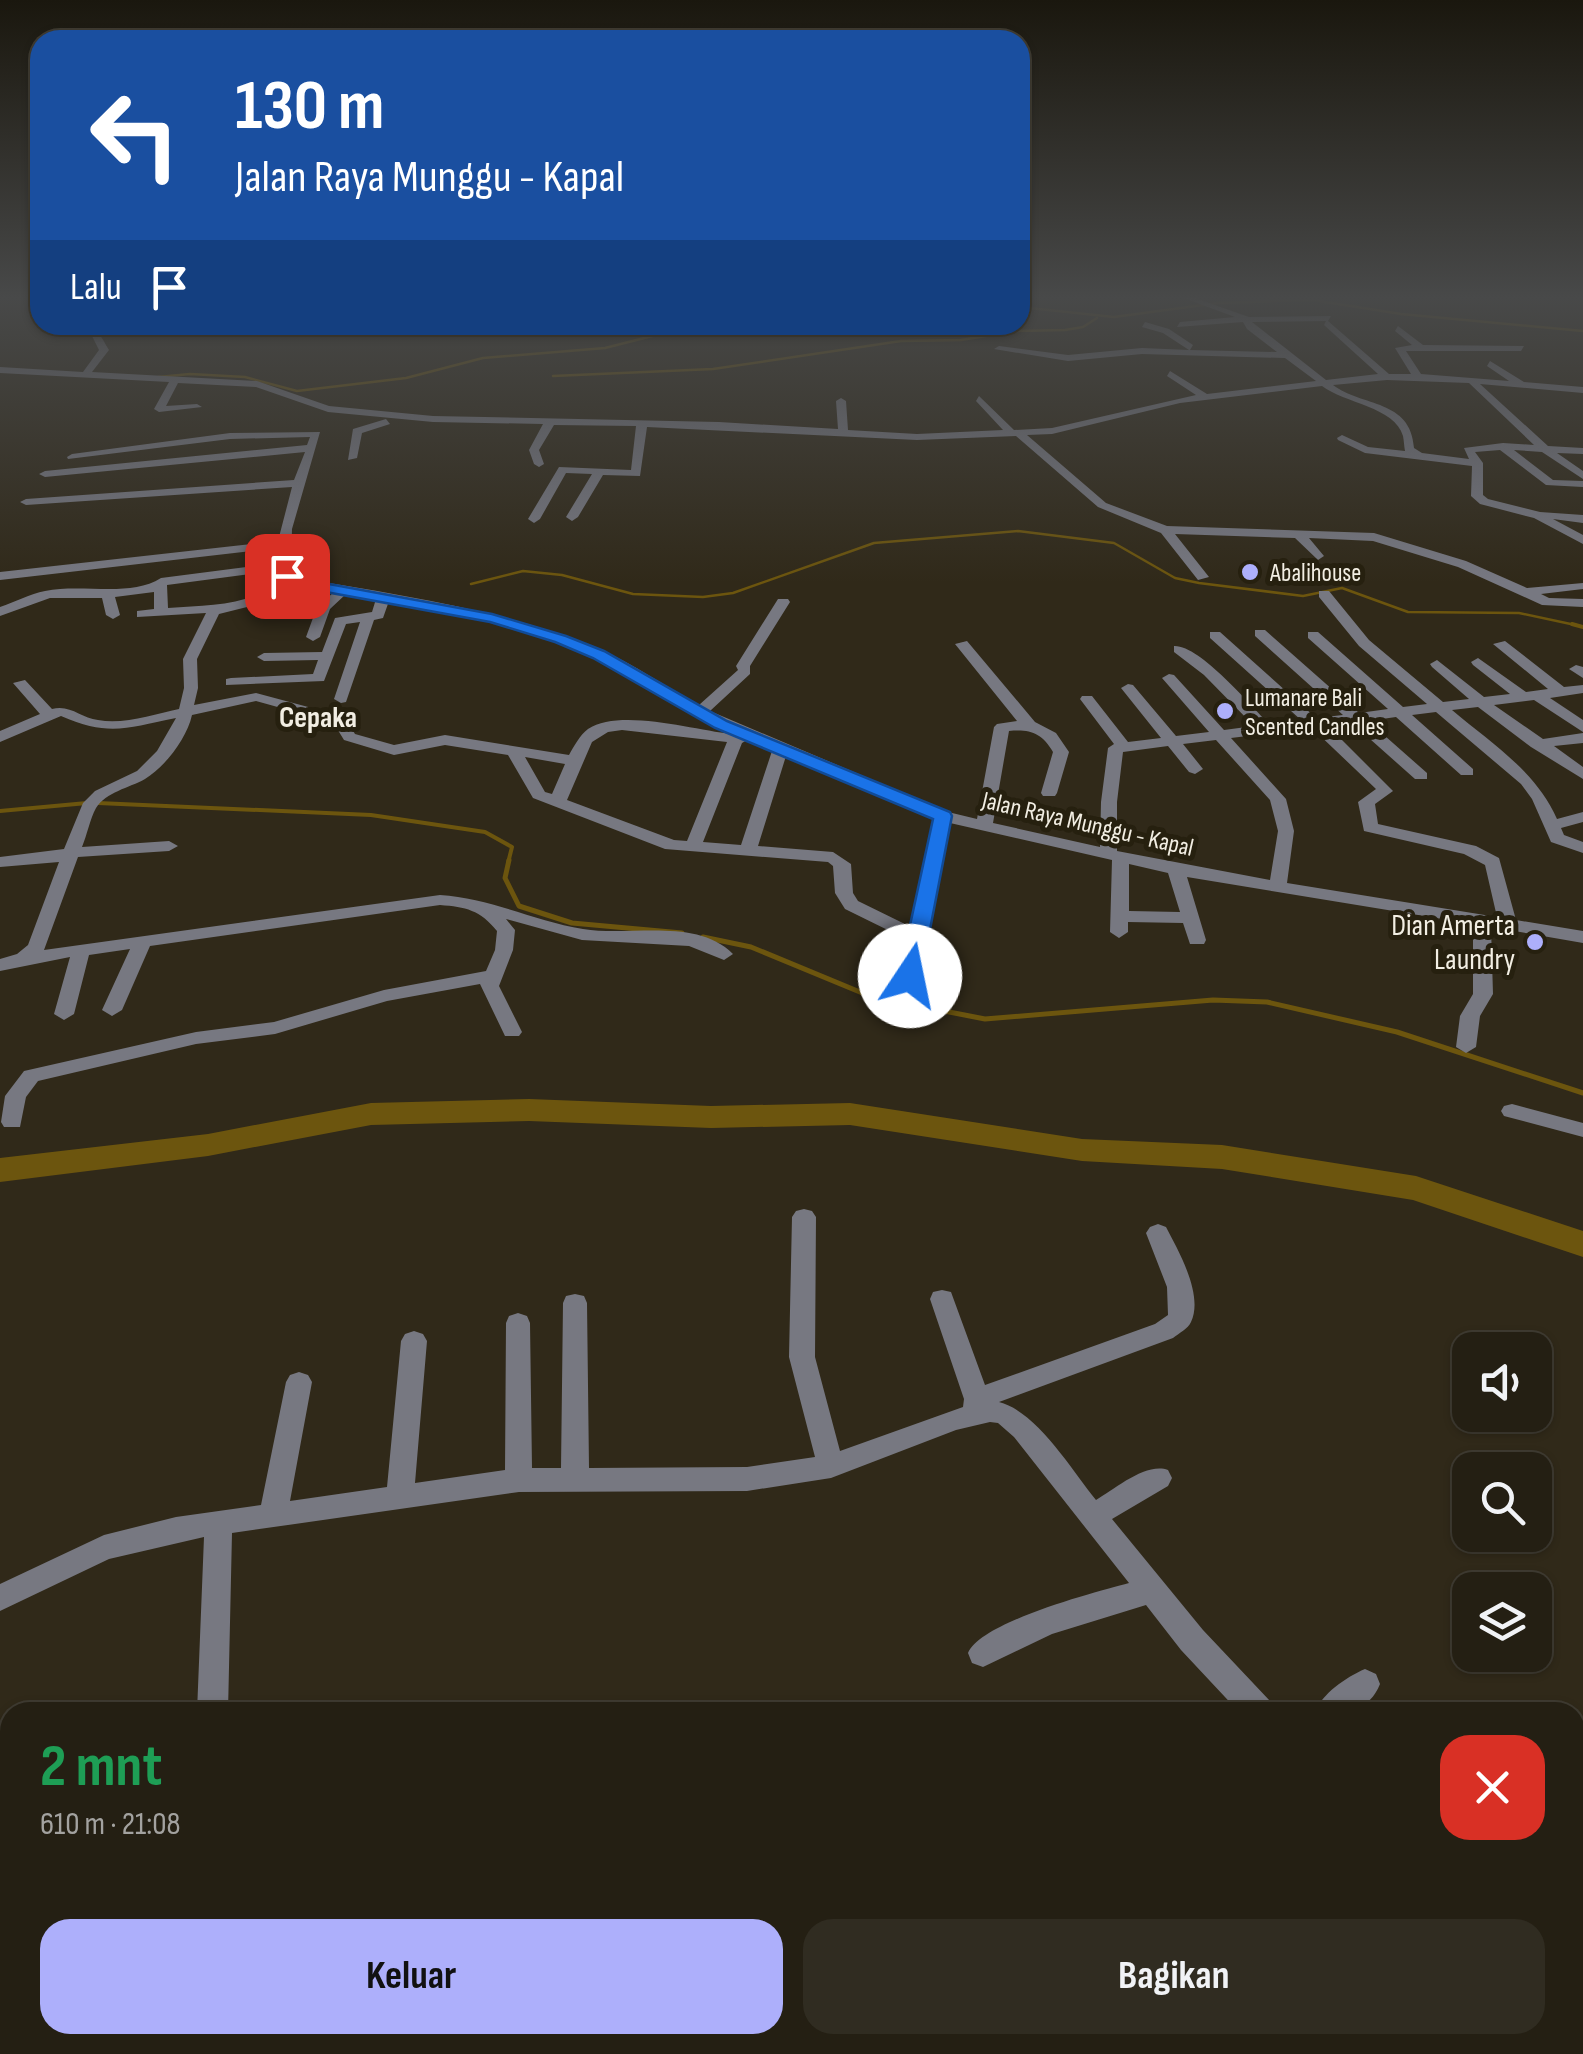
<!DOCTYPE html>
<html lang="id">
<meta charset="utf-8">
<style>
:root{--surface:#241f13;--page:#302c21;--text:#f1f3f6;--muted:#a3a2a0;--line:#413d33;--accent:#adaffb}
body{margin:0;font-family:"Sofia Sans Condensed",sans-serif;background:var(--page);color:var(--text);height:100vh;display:flex;flex-direction:column;font-size:38px;white-space:nowrap}
*{box-sizing:border-box;margin:0}
p{font-size:32px;color:var(--muted)}
.icon{flex:none;width:55px;height:55px;fill:none;stroke:currentColor;stroke-width:2;stroke-linecap:round;stroke-linejoin:round}
.map{position:relative;flex:1;overflow:hidden}
.details{position:absolute;left:0px;top:1702px;width:1585px;height:352px;display:flex;flex-direction:column;background:var(--surface);border-radius:30px 30px 0 0;box-shadow:0 2px 8px #0004,0 0 0 2px var(--line)}
.details>*{flex:none}
.guide{position:absolute;left:30px;top:30px;width:1000px;height:305px;border-radius:30px;box-shadow:0 2px 8px #0004,0 0 0 2px var(--line);background:#1a4fa0;color:#fff;overflow:hidden}
.controls{position:absolute;left:1452px;top:1332px;display:grid;gap:20px}
.controls a{display:grid;place-items:center;width:100px;height:100px;border-radius:20px;background:var(--surface);box-shadow:0 2px 8px #0004,0 0 0 2px var(--line);font-size:50px}
.pin{position:absolute;display:grid;place-items:center;width:85px;height:85px;color:#fff;margin:-42px;border-radius:20px;box-shadow:0 5px 15px #0006}
.me{position:absolute;width:110px;margin:-55px;rotate:11deg;stroke-linejoin:round;filter:drop-shadow(0 0 8px #0008)}
.turn{display:flex;align-items:center;gap:35px;height:210px;padding:0 40px;font-size:45px}
.turn .icon{width:130px;height:130px;stroke-width:2.5}
.turn b{display:block;font-size:70px;line-height:85px}
.then{display:flex;align-items:center;height:95px;padding:0 40px;background:#0003;gap:20px;font-size:38px}
.round{display:grid;place-items:center;flex:none;width:105px;height:105px;border-radius:30px;background:var(--page)}
.summary{display:flex;align-items:center;justify-content:space-between;height:170px;padding:0 40px}
h1{font-size:60px;font-weight:700;line-height:75px;color:#1e9e55}
.button{display:flex;gap:20px;margin-top:auto;padding:20px 40px}
.button a{flex:1;height:115px;border-radius:30px;background:var(--accent);color:#111;font-size:40px;font-weight:700;line-height:115px;text-align:center}
.button a+a{background:var(--page);color:var(--text)}
.map>svg:first-child{display:block}
.lines{fill:none;stroke-linecap:round;stroke-linejoin:round}
.stream-far2{stroke:#6c550e;stroke-width:2.5}
.stream-far1{stroke:#6c550e;stroke-width:4}
.stream{stroke:#6c550e;stroke-width:5}
.river{fill:#6c550e;fill-rule:evenodd}
.minor{fill:#777881;fill-rule:evenodd}
.route{fill:#1a73e8;stroke:#114b97;stroke-width:2.5}
.poi-dot{fill:#adaffb;stroke:#26200f;stroke-width:4}
.labels{text-anchor:middle;stroke-width:10;stroke-linejoin:round;paint-order:stroke}
.far-poi-label{font-size:25px;fill:#f2eee3;stroke:#26200f;text-anchor:start}
.far-street-label{font-size:25px;fill:#f2eee3;stroke:#26200f}
.far-quarter-label{font-size:30px;font-weight:bold;fill:#f2eee3;stroke:#26200f}
.poi-label{font-size:30px;fill:#f2eee3;stroke:#26200f;text-anchor:end}
</style>
<div class="map">
<svg width="1583" height="2054" viewBox="0 0 1583 2054">
<rect width="100%" height="100%" fill="#302919"/>
<g class="lines">
<!-- stream-far2 -->
<g class="stream-far2">
<polyline points="1020,307 1114,317 1218,303 1313,300 1401,314 1583,331"/>
<polyline points="213,333 295,325"/>
<polyline points="553,376 713,369 901,341 961,340 1016,331 1065,330 1083,327 1097,318"/>
<polyline points="158,377 190,374 245,377 297,391 406,378 483,358 605,348 664,333 781,325"/>
<polyline points="471,584 523,571 562,575 633,594 703,597 733,593 874,543 1018,531 1114,543 1175,578 1199,583 1303,596 1342,588 1408,612 1519,613 1580,626"/>
</g>
<!-- stream-far1 -->
<g class="stream-far1">
<polyline points="1572,624 1583,627"/>
<polyline points="98,803 371,815 485,832 512,847 508,863"/>
<polyline points="0,811 87,803"/>
</g>
<!-- stream -->
<g class="stream">
<polyline points="509,860 505,878 519,906 572,923 682,933"/>
<polyline points="703,937 751,947 872,997 985,1019 1213,1000 1267,1002 1397,1032 1583,1093"/>
</g>
<!-- river -->
<polygon class="river" points="529,1099 711,1106 850,1103 1082,1139 1222,1145 1416,1176 1583,1231 1583,1257 1413,1200 1222,1169 1082,1161 850,1125 711,1128 529,1121 371,1125 208,1156 0,1182 0,1158 208,1134 371,1103"/>
<!-- minor -->
<g class="minor">
<path d="M1178,296h11l60,21 82,-1 -3,5 61,53h22l-16,-26 17,-3 -17,-14 3,-5 25,19 101,1 -3,5h-115l15,23 88,7 -22,-15 3,-5 34,21 59,5v6l-103,-9 68,62 35,2v6l-26,-1 26,18v8l-41,-27 -28,-2 39,30 30,1v6l-37,-2 -46,-35 -25,2 8,11v32l5,4 52,13 43,3v8l-30,-4 30,16v9l-49,-26 -54,-14 -9,-8 1,-30 -107,-13 -27,-13 -1,-2 5,-3 26,12 37,4c-1,-5 -1,-10 -2,-15 -8,-29 -59,-33 -81,-50l-142,17 -128,31 -25,1 79,68 61,23 207,7 92,28 61,27 56,-5v6l-42,5 8,4 34,1v8l-41,-2 -84,-38 -85,-26 -64,-3 15,18 -6,4 -23,-22 -120,-4 34,43 -11,3 -37,-47 -63,-26 -82,-71 -99,4 -270,-13 -7,49 -37,-1 -25,42 -6,4 -6,-4 26,-43 -26,-1 -26,46 -6,4 -6,-4 31,-52 72,3 5,-44 -82,-1 -15,25 5,14 -5,3 -5,-3 -5,-14 14,-26 -110,-2 -105,-10 -72,-25 -78,-4 -12,23 31,-2 5,3 -43,5 -5,-3 15,-27 -169,-9v-6l83,5 16,-22 -8,-16 -10,-9c16,0 20,12 28,25l-17,22 165,9 72,25 104,10 286,6 119,7 -2,-28 5,-3 5,3 2,29 69,4 86,-4 -27,-29 3,-5 35,34 38,-2 144,-33 -29,-19 3,-5 37,23 109,-13 -31,-23 -143,-4 -74,7 -74,-12 5,-3 69,9 74,-7 47,2 -26,-17 -21,-6 3,-5 24,7 24,16 -3,5 87,2 -30,-23 -4,-7 -66,5 3,-5 55,-5zM1326,321l-2,4 54,49 -52,6 -74,-58zM1387,380l82,3 65,62 -31,-2 -39,5 5,11 -47,-6 -8,-5c-3,-49 -52,-41 -81,-63z"/>
<polygon points="386,419 390,424 362,433 357,458 348,460 353,429"/>
<path d="M320,432l-28,97 -1,36 4,12c102,18 208,32 304,72 35,15 67,38 100,56l39,-35 -2,-4 42,-67h10l2,3 -40,64v8l-40,37 238,101 29,7 17,-92 3,-3 20,-3 -62,-77 12,-3 68,81 21,11 13,19 -12,41 -2,3h-12l-2,-3 12,-41c-11,-19 -23,-23 -44,-21l-16,92 107,24 1,-45 7,-54 6,-4 -34,-45 2,-3h10l36,46 33,-4 -40,-50 7,-4 5,1 43,51 33,-4 -47,-54 7,-4 5,1 50,55 30,-4 -50,-51 -30,-23v-6c26,-1 76,59 95,78l32,-4 -91,-82v-6h10l96,86 27,-3 -88,-79v-6h10l94,83 29,-4 -80,-71v-6h10l85,75 24,-3 -68,-58 -40,-49v-6h10l40,49 74,62 26,-3 -37,-32 -2,-3 7,-4 47,37 26,-3 -37,-29 -2,-3 7,-4 48,34 22,-3 -55,-45 12,-3 59,46 19,-2v8l-33,5 33,22v12l-49,-32 -40,5 49,34 40,-6v10l-29,3 29,21v12l-52,-32 -53,-40 -26,3c39,33 84,61 105,109l26,-7v10l-22,6 3,7 19,7v11l-32,-11 -19,-43 -11,-15 -85,-72 -24,3 61,54v6h-12l-65,-58 -28,4 59,52v6h-12l-63,-56 -24,3 65,65 -18,13 3,20 98,22 23,12 17,62 67,11v12l-92,-16 2,67 -13,22 -4,31 -10,6 -10,-6 4,-31 13,-22v-70l-286,-47 19,63 -2,4h-14l-7,-21 -55,-1v10l-9,6 -9,-6 2,-72 -162,-37 -30,153 -10,6 -10,-6 8,-36 -63,-31 -10,-16 -2,-27 -5,-4 -163,-13 -132,-51 -25,-43 -63,-10 -51,10 -50,-15 -8,-13 -8,-6 -72,-20 -64,14c-5,23 -27,52 -47,64 -16,9 -39,13 -49,29 -6,11 -9,27 -14,39l87,-6 9,5 -9,5 -91,6 -34,93 396,-55c50,3 94,26 143,34 47,8 113,-12 150,25l-9,6 -35,-14 -107,-6 -76,-21 9,11 -2,20 -14,36 23,46 -3,4h-14l-25,-52 -93,17 -112,33 -79,10 -158,37 -12,16 -6,30h-16l-3,-5 4,-26 19,-25 172,-39 78,-10 110,-32 102,-19 9,-21 2,-19c-17,-21 -31,-24 -57,-26l-290,41 -28,64 -10,6 -10,-6 28,-61 -41,6 -15,59 -10,6 -10,-6 16,-57 -70,14v-12l17,-5 11,-9 31,-83 -59,5v-10l64,-8 19,-46 12,-12 42,-20 20,-20 19,-33c-50,10 -66,19 -115,-2l-61,26v-11l40,-17 -27,-31 12,-3 27,29c18,-5 29,9 46,11 26,5 56,-6 81,-11l5,-21 -1,-29 23,-46 -69,4v-6l17,-2v-17l-39,5 5,18 -7,4 -7,-4 -4,-17h-52l-50,18v-9c15,-5 30,-13 45,-16 38,-8 84,7 116,-13l117,-15v-15l-278,32v-8l278,-31 14,-54 -266,18 -6,-3 6,-3 268,-19 11,-28 -260,25 -6,-3 6,-3 262,-26 3,-8 -80,2 -162,20 -1,-2 5,-3 158,-21zM280,570l3,9c-33,28 -73,26 -115,29l-1,-23zM293,584l41,8 -17,15 -11,30 7,4 7,-4 10,-28 16,-15 30,5 -4,13 -37,6 -13,34 -58,1 -7,4 7,4 54,-1 -5,14 -82,4 -5,1v6l98,-4 22,-57 14,-2 -26,77 7,4 5,-1 28,-82 9,-2 6,-17c63,12 151,28 208,58 45,23 87,55 134,75 -37,-4 -111,-26 -143,-5 -8,6 -14,17 -19,26l-124,-20 -51,10 -39,-11 -8,-13 -9,-6 -82,-22 -62,12 4,-17 -1,-29 22,-45 56,-14zM1312,728l64,61 -18,13 6,29 100,23 21,11 12,52 -210,-34 7,-52 -8,-32 -55,-61zM622,730l105,12 -40,99 -13,-1 -107,-40 25,-58 16,-10zM747,740l25,11 -31,94 -38,-3 39,-99zM1216,740l54,60 8,31 -8,49 -153,-29v-49l6,-50 45,-6 21,26 6,2 8,-5 -20,-25zM786,756l148,62 -23,109 -53,-26 -5,-8 -2,-29 -18,-12 -75,-6zM525,757l40,7 -13,30 -7,-2zM1129,864l39,9 12,39 -51,-1z"/>
<polygon points="1576,665 1583,667 1583,678 1569,669"/>
<polygon points="1512,1104 1583,1123 1583,1137 1504,1116 1501,1111 1504,1106"/>
<path d="M804,1209l8,2 4,6 -1,140 25,94 123,-44 1,-8 -34,-100 3,-7 9,-2 9,2 34,93 170,-61 13,-9 -1,-28 -21,-54 4,-6 8,-3 8,3c12,23 38,68 25,95 -3,7 -12,11 -18,16l-174,64c37,9 73,68 97,98 19,-11 50,-38 72,-30l4,8 -4,8 -56,33 91,111 67,71 4,11h-35l-58,-62 -35,-45 -94,29 -69,33 -11,-4 -4,-10c13,-31 127,-61 161,-70l-115,-146 -16,-14 -8,-1 -34,8 -125,48 -84,13 -228,1 -287,41 -4,179h-31l7,-175 -95,22 -109,52v-27l104,-49 72,-18 85,-12 25,-123 4,-7 9,-3 9,3 4,7 -22,119 97,-14 14,-146 4,-7 9,-3 9,3 4,7 -12,142 90,-13 1,-147 3,-7 9,-3 9,3 3,7 2,145h29l2,-165 3,-7 9,-2 9,2 3,7 2,165 158,-1 68,-10 -26,-100 3,-140 4,-6z"/>
<path d="M1365,1669l11,5 4,10c-12,30 -37,28 -65,28 7,-18 31,-35 50,-43z"/>
<polygon points="1575,2001 1583,2004 1583,2044 1575,2041"/>
<polygon points="92,2045 128,2045 127,2054 91,2054"/>
</g>
</g>
<!-- sky -->
<linearGradient id="sky" x2="0" y2="1"><stop stop-color="#1a170e"/><stop offset="0.51" stop-color="#484949"/><stop offset="1" stop-color="#484949" stop-opacity="0"/></linearGradient>
<rect width="1583" height="583" fill="url(#sky)"/>
<!-- route -->
<polygon class="route" points="287,572 302,579 492,614 566,636 604,651 727,721 950,812 952,816 921,976 910,983 899,976 933,819 715,728 593,658 555,642 490,622 293,586 279,576"/>
<!-- markers -->
<g class="poi-dot">
<circle cx="1250" cy="572" r="10"/>
<circle cx="1225" cy="711" r="10"/>
<circle cx="1535" cy="942" r="10"/>
</g>
<g class="labels">
<!-- far-poi labels -->
<g class="far-poi-label">
<text x="1270" y="581">Abalihouse</text>
<text x="1245" y="706">Lumanare Bali<tspan x="1245" dy="29">Scented Candles</tspan></text>
</g>
<!-- far-street labels -->
<g class="far-street-label">
<text transform="translate(1088 823) rotate(13)" y="9">Jalan Raya Munggu - Kapal</text>
</g>
<!-- far-quarter labels -->
<g class="far-quarter-label">
<text x="318" y="727">Cepaka</text>
</g>
<!-- poi labels -->
<g class="poi-label">
<text x="1515" y="935">Dian Amerta<tspan x="1515" dy="34">Laundry</tspan></text>
</g>
</g>
</svg>
<div class="controls">
<a><svg class="icon" aria-label="sound" viewBox="0 0 24 24"><path d="M4 9h4l5-4v14l-5-4H4zM17 9q2 3 0 6"/></svg></a>
<a><svg class="icon" aria-label="search" viewBox="0 0 24 24"><circle cx="10" cy="10" r="6"/><path d="M15 15l6 6"/></svg></a>
<a><svg class="icon" aria-label="layers" viewBox="0 0 24 24"><path d="M12 4l9 5-9 5-9-5zM3 14l9 5 9-5"/></svg></a>
</div>
<div class="pin" style="left:287px;top:576px;background:#d93025"><svg class="icon" aria-label="arrive" viewBox="0 0 24 24"><path d="M6 21V4h12l-3 4 3 4H6"/></svg></div>
<svg class="me" style="left:910px;top:976px" viewBox="-20 -20 40 40"><circle r="19" fill="#fff"/><path d="M0-13L10 11 0 6-10 11z" fill="#1a73e8"/></svg>
<div class="guide">
<div class="turn"><svg class="icon" aria-label="left" viewBox="0 0 24 24"><path d="M17 20v-9H6M10 6l-5 5 5 5"/></svg><div><b>130 m</b>Jalan Raya Munggu - Kapal</div></div>
<div class="then">Lalu<svg class="icon" aria-label="arrive" viewBox="0 0 24 24"><path d="M6 21V4h12l-3 4 3 4H6"/></svg></div>
</div>
<section class="details">
<div class="summary"><div><h1>2 mnt</h1><p>610 m · 21:08</p></div><a class="round" style="background:#d93025;color:#fff"><svg class="icon" aria-label="close" viewBox="0 0 24 24"><path d="M6 6l12 12M18 6L6 18"/></svg></a></div>
<div class="button"><a>Keluar</a><a>Bagikan</a></div>
</section>
</div>
